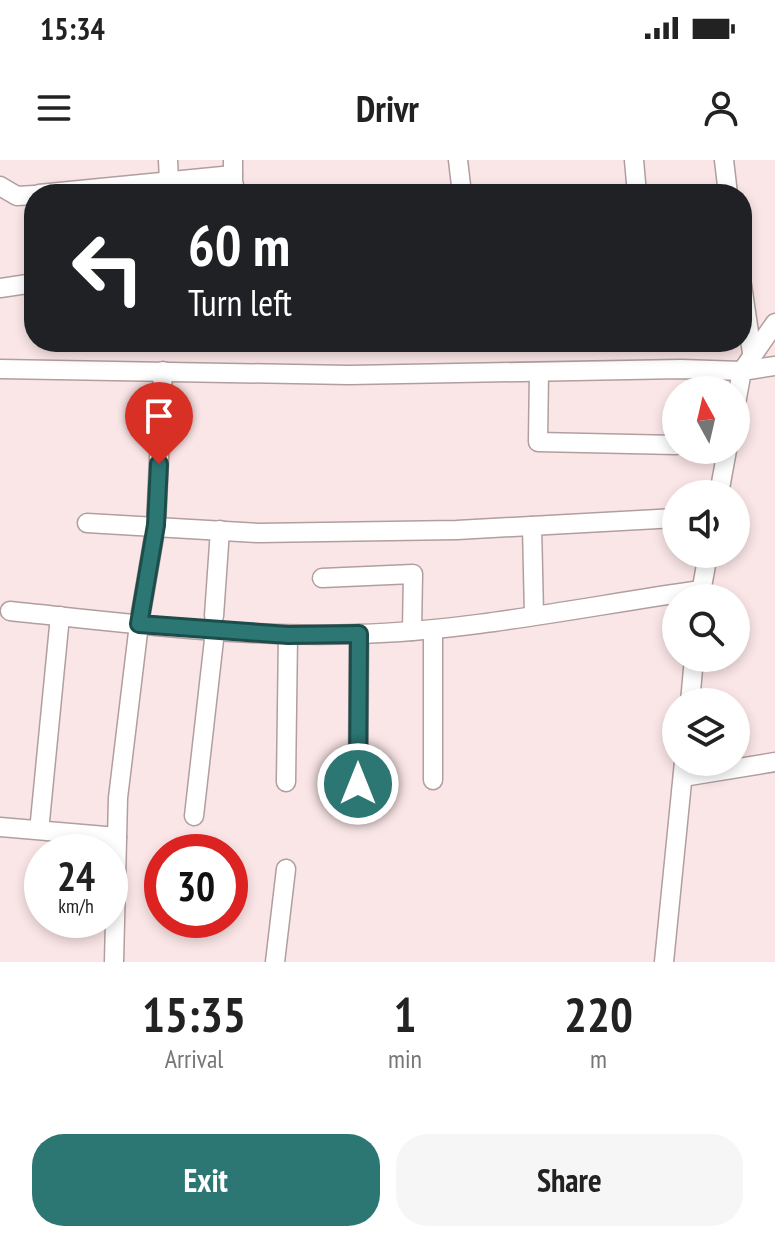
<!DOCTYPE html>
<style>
:root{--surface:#fff;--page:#f6f6f6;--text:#222;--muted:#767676;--accent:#2c7673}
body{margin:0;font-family:"PT Sans Narrow",sans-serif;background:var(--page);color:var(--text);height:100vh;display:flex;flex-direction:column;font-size:30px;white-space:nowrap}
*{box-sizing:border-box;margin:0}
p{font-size:26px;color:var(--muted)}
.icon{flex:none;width:44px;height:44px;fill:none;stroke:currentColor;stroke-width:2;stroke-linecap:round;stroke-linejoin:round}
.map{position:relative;height:802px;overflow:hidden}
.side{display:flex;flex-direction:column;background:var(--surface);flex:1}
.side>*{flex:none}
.banner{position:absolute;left:24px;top:24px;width:728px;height:168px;border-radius:32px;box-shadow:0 4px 12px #0003;background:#202124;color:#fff;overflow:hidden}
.needle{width:52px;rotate:352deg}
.controls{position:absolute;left:662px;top:216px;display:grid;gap:16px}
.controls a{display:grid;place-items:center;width:88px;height:88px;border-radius:50%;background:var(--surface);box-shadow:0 4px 12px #0003;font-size:40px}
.speed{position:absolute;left:24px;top:674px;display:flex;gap:16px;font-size:40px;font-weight:700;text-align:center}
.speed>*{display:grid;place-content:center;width:104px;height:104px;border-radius:50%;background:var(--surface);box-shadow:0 4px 12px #0003;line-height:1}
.speed small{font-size:20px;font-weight:400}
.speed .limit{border:12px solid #d22;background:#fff;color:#111}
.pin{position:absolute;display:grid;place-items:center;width:68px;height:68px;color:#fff;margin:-82px -34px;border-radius:50% 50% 50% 0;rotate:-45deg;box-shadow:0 0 8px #0007}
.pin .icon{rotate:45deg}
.me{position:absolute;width:88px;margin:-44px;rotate:0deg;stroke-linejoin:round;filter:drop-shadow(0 0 6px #0008)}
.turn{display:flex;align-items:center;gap:28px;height:168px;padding:0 32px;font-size:36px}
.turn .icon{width:104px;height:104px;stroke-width:2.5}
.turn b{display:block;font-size:56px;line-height:68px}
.eta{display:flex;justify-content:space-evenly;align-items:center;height:136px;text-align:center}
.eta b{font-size:48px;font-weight:700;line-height:56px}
.cta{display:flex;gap:16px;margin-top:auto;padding:16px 32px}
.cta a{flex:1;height:92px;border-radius:32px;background:var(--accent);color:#fff;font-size:32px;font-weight:700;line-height:92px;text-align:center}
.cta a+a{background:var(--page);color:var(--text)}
.status{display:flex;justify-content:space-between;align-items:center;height:56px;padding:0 40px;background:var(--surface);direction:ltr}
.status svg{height:22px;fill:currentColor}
header{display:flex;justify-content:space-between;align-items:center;height:104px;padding:0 32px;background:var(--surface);font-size:36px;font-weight:700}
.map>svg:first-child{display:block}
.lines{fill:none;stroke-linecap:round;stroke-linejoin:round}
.street-casing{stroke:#b19e9f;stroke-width:21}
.street{stroke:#fff;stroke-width:18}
.route-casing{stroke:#1d4d4b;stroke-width:20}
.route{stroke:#2c7673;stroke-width:14}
</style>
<div class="status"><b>15:34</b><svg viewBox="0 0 49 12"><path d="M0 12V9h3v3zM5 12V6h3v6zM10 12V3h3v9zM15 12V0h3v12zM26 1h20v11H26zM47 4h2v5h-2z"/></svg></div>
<header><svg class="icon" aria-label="menu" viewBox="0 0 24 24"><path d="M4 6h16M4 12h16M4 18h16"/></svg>Drivr<svg class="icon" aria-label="person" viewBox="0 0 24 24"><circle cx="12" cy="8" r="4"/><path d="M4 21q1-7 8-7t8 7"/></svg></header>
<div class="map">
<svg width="775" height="802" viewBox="0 0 775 802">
<rect width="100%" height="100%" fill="#fbe6e7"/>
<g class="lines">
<defs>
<g id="street">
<polyline points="168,0 169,21"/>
<polyline points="233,0 233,21 236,34"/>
<polyline points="458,0 462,34"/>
<polyline points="634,0 637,34"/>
<polyline points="724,0 728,34"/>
<polyline points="0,26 17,36 34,35"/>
<polyline points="39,34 233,15"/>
<polyline points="742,125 752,193"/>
<polyline points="0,128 34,123"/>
<polyline points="0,209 349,215 681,209 742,211 775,163"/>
<polyline points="539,212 538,282 676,285"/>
<polyline points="736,243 742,211 775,206"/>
<polyline points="719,334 727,290"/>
<polyline points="87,363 258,373 457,370 676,358"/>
<polyline points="532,366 534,455"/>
<polyline points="322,418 413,414 412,471"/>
<polyline points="700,438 708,394"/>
<path d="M10,451c115,12 231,27 347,23 115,-3 230,-28 344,-44"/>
<polyline points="214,456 220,370"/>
<polyline points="433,470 433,620"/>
<polyline points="690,542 694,498"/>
<polyline points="683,617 775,602"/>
<polyline points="286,622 288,475"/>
<polyline points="358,624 359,474"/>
<polyline points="194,656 215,471"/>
<polyline points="40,661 60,456"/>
<polyline points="0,667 117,677"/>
<polyline points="114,802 118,638 139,464 156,365 163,211"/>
<polyline points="275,802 286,709"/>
<polyline points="664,802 684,602"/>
</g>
</defs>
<!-- street casing -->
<use href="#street" class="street-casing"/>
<!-- street -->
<use href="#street" class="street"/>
</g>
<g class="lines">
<defs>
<polyline id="route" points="159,304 156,365 139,464 288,475 359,474 358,624"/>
</defs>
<!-- route casing -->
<use href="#route" class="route-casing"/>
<!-- route -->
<use href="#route" class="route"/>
</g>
</svg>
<div class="controls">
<a><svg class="needle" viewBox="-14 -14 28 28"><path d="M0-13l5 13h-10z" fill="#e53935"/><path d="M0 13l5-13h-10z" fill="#767676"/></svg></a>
<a><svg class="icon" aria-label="sound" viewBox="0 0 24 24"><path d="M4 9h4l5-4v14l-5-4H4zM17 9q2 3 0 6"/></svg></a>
<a><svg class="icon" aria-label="search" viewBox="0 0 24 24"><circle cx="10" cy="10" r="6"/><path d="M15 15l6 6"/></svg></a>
<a><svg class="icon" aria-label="layers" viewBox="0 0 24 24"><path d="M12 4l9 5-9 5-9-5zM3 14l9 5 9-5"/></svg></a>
</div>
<div class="speed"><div>24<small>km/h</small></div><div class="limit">30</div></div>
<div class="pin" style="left:159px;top:304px;background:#d93025"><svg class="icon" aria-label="arrive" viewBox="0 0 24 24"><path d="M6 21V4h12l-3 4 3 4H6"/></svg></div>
<svg class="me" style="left:358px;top:624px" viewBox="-20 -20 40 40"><circle r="17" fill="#2c7673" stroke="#fff" stroke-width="3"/><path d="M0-11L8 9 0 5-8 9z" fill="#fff"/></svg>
<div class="banner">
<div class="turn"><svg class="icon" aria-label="left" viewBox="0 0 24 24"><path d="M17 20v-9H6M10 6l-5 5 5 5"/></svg><div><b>60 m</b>Turn left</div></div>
</div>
</div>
<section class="side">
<div class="eta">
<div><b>15:35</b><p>Arrival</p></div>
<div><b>1</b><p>min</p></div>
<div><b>220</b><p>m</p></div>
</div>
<div class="cta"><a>Exit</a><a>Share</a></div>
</section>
